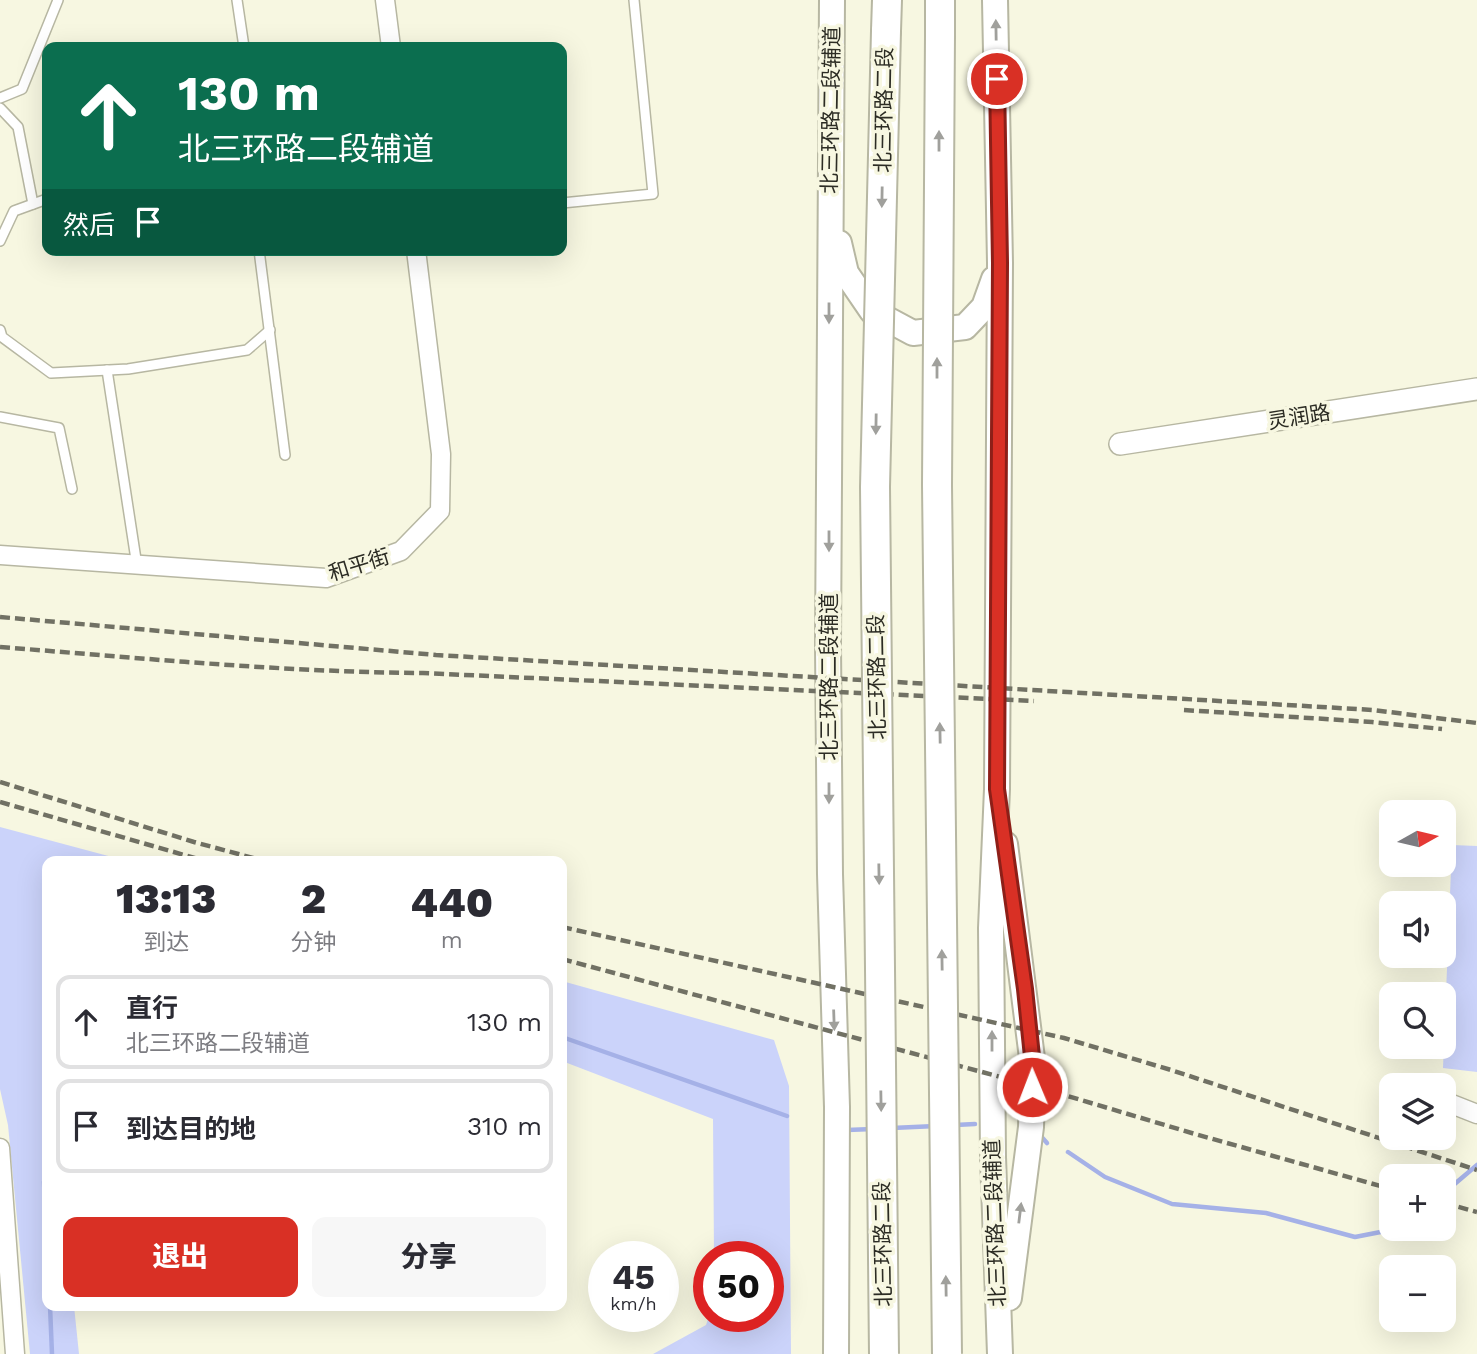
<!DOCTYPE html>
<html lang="zh">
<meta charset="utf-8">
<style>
:root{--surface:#fff;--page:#f7f7f7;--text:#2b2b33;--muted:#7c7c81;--line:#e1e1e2;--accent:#d93025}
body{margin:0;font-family:"Work Sans","Noto Sans SC",sans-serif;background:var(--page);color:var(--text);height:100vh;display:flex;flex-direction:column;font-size:26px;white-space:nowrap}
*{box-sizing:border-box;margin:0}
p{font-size:23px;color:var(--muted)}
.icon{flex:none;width:38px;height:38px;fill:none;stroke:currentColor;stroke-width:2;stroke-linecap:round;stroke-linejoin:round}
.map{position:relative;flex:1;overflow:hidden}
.details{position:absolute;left:42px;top:856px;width:525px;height:455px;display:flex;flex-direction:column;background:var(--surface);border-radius:14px;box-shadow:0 7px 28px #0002}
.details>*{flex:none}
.top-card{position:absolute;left:42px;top:42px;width:525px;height:214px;border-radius:14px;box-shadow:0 7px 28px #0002;background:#0b6e4f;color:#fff;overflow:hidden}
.needle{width:46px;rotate:82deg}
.tools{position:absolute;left:1379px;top:800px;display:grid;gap:14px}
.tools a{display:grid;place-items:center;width:77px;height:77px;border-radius:14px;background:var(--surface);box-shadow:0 7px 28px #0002;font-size:35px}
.speed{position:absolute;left:588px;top:1241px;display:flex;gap:14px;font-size:35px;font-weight:700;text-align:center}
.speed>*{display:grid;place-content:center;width:91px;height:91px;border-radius:50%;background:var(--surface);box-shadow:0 7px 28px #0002;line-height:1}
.speed small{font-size:18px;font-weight:400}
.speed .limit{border:10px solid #d22;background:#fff;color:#111}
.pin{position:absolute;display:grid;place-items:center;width:60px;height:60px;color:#fff;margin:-30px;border:4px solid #fff;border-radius:50%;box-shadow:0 2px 7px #0007}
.me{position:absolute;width:77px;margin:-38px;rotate:359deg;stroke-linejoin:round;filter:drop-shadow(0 0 5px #0008)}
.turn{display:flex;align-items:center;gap:24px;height:147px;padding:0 21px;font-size:32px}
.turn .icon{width:91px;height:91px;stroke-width:2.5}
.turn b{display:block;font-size:49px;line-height:60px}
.then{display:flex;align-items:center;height:66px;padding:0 21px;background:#0003;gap:14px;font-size:26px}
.eta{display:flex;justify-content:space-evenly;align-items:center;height:119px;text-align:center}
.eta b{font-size:42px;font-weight:800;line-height:49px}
.button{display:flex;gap:14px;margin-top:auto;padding:14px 21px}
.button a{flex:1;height:80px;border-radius:14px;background:var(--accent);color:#fff;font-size:28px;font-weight:800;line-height:80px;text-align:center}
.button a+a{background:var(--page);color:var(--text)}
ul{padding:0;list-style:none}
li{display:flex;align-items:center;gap:21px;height:94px;margin:0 14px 10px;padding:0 7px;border:4px solid var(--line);border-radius:14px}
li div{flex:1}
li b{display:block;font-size:26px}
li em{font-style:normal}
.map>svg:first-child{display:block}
.green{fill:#cbd3fa}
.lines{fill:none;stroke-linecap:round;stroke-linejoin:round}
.stream{stroke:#a5b1e7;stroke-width:4.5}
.service-casing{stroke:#b7b7a2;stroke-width:12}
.minor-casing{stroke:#b7b7a2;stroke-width:21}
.tertiary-casing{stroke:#b7b7a2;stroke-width:24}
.secondary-casing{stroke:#b7b7a2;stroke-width:28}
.trunk-casing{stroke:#b7b7a2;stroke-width:32}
.service{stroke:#fff;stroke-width:9}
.minor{stroke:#fff;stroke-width:18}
.tertiary{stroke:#fff;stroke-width:21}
.secondary{stroke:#fff;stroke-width:24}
.trunk{stroke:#fff;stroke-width:28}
.rail{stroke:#717164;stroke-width:4.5;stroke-dasharray:10 5;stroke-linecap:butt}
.trunk-bridge-casing{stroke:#b7b7a2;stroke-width:32;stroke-linecap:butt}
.trunk-bridge{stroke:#fff;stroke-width:28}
.oneway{fill:#a0a09c}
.route-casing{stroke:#8d1f18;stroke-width:18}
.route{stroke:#d93025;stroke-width:12}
.labels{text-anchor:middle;stroke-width:7;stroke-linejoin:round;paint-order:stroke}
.street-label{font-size:21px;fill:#2c2c24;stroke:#f7f7e1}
</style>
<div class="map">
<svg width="1477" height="1354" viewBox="0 0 1477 1354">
<rect width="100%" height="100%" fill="#f7f7e1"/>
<!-- green -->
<g class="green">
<polygon points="0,827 127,861 47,861 47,1306 74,1306 79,1354 30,1354 8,1125 0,1089"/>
<polygon points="1452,845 1477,846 1477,1072 1443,1068"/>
<polygon points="562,981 774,1040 789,1086 791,1354 653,1354 706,1325 709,1316 768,1316 768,1256 714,1256 713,1119 562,1061"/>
</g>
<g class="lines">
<!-- stream -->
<g class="stream">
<polyline points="562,1037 787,1116"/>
<polyline points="955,1125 975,1124"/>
<polyline points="892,1128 936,1126"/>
<polyline points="847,1130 873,1129"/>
<polyline points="1039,1134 1047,1143"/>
<polyline points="1068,1152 1105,1177 1172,1204 1266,1213 1355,1237 1401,1228"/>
<polyline points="47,1175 44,1182 47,1249"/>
<polyline points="1444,1193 1477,1165"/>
<polyline points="50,1306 52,1354"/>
</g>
<defs>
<g id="service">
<polyline points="237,0 244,47"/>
<polyline points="0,98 22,89 58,0"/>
<polyline points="0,108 18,127 33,204"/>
<polyline points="562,203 653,194 634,0"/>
<polyline points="0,241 14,211 47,199"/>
<polyline points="259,250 285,455"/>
<polyline points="0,330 2,337 51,373 128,369 247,350 270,330"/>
<polyline points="107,370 137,566"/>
<polyline points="0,417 59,428 72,489"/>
</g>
<g id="minor">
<polyline points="385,0 391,47"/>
<polyline points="0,555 326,578 401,551 440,511 441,454 416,250"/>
<polyline points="1449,1103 1477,1114"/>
<polyline points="0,1148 15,1354"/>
</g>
<polyline id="tertiary" points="1120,444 1477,389"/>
<g id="secondary">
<polyline points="832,0 828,645 830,874 837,1107 836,1354"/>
<polyline points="995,0 1000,263 997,789 991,928 993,1157 1000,1354"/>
<polyline points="839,243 846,273 872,311 913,333 965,327 984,307 994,279"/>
<polyline points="1005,844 1033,1066 1031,1127 1009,1298"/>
</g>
<g id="trunk">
<polyline points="886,31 887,0"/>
<polyline points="940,35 940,0"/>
</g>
</defs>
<!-- service casing -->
<use href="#service" class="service-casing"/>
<!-- minor casing -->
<use href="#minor" class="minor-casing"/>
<!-- tertiary casing -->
<use href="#tertiary" class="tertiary-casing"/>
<!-- secondary casing -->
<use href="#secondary" class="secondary-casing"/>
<!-- trunk casing -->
<use href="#trunk" class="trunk-casing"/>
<!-- service -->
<use href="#service" class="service"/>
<!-- minor -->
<use href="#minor" class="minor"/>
<!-- tertiary -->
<use href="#tertiary" class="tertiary"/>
<!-- secondary -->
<use href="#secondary" class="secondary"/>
<!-- trunk -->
<use href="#trunk" class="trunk"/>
<!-- rail -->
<g class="rail">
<polyline points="0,617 436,655 1373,710 1477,723"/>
<path d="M0,647c141,11 281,25 423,26l611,28"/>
<polyline points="1184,710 1372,722 1442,729"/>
<polyline points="0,782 194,842 264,861"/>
<polyline points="0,802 205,861"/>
<polyline points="562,927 1064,1038 1171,1070 1477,1170"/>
<polyline points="562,959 1034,1086 1195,1134 1391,1189"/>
<polyline points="1444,1203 1477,1212"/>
</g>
<defs>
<g id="trunk-bridge">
<polyline points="940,35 937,485 947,1354"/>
<polyline points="884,1354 875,487 886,31"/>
</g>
</defs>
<!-- trunk-bridge casing -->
<use href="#trunk-bridge" class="trunk-bridge-casing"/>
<!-- trunk-bridge -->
<use href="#trunk-bridge" class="trunk-bridge"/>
</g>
<!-- one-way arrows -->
<defs><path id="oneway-solid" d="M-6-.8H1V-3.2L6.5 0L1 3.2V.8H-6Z" transform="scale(1.75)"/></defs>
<g class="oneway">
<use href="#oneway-solid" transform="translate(996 30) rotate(-91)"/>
<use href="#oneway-solid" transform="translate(939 141) rotate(-90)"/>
<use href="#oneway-solid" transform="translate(882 197) rotate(91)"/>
<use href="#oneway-solid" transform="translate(829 313) rotate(90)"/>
<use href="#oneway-solid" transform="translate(937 368) rotate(-90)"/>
<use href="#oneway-solid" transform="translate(876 424) rotate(91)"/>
<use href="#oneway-solid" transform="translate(829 541) rotate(90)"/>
<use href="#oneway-solid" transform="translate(940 733) rotate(-91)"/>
<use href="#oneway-solid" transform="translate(829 793) rotate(90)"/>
<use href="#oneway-solid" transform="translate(879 874) rotate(89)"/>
<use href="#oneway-solid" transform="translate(942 960) rotate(-91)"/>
<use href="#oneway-solid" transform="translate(834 1020) rotate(88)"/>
<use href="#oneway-solid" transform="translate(992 1041) rotate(-90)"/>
<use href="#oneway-solid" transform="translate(881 1101) rotate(89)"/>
<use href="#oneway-solid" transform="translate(1020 1213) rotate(-83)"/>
<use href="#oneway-solid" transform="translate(946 1286) rotate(-91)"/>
</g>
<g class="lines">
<defs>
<polyline id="route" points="997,79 1000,263 997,789 1025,989 1033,1066 1032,1087"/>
</defs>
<!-- route casing -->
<use href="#route" class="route-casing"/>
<!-- route -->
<use href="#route" class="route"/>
</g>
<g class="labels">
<!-- street labels -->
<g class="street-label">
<text transform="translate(831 110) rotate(-89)" y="7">北三环路二段辅道</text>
<text transform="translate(884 110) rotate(-89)" y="7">北三环路二段</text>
<text transform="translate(1299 417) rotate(-9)" y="7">灵润路</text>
<text transform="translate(359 565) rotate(-17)" y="7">和平街</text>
<text transform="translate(829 677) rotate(-90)" y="7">北三环路二段辅道</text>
<text transform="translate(877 677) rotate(-91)" y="7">北三环路二段</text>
<text transform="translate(995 1223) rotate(-92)" y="7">北三环路二段辅道</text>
<text transform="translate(883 1244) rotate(-91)" y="7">北三环路二段</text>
</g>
</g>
</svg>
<div class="tools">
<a><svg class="needle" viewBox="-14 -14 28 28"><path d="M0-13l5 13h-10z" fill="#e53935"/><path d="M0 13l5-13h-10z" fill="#7c7c81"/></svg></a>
<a><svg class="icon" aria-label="sound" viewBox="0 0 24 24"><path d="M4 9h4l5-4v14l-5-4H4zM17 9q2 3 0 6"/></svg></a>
<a><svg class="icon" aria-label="search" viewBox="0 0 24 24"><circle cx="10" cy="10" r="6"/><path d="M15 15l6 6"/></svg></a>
<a><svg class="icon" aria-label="layers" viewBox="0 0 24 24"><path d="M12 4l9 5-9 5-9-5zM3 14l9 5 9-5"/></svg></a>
<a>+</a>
<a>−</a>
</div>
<div class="speed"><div>45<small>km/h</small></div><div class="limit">50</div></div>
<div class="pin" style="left:997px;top:79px;background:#d93025"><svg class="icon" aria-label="arrive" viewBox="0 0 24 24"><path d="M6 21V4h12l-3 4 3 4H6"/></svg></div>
<svg class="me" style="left:1032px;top:1087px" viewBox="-20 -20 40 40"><circle r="17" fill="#d93025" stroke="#fff" stroke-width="3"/><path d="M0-11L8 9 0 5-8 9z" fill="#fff"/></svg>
<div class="top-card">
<div class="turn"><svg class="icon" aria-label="ahead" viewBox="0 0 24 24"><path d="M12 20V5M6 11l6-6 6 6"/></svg><div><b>130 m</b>北三环路二段辅道</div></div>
<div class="then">然后<svg class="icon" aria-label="arrive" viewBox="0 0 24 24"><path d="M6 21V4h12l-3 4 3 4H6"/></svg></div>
</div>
<section class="details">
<div class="eta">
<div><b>13:13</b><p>到达</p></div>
<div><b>2</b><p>分钟</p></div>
<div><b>440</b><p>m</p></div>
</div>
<ul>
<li><svg class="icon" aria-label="ahead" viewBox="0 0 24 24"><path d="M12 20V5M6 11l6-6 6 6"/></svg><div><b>直行</b><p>北三环路二段辅道</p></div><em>130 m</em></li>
<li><svg class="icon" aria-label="arrive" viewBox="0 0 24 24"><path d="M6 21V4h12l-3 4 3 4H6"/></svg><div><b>到达目的地</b></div><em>310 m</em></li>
</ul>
<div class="button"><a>退出</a><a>分享</a></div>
</section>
</div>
